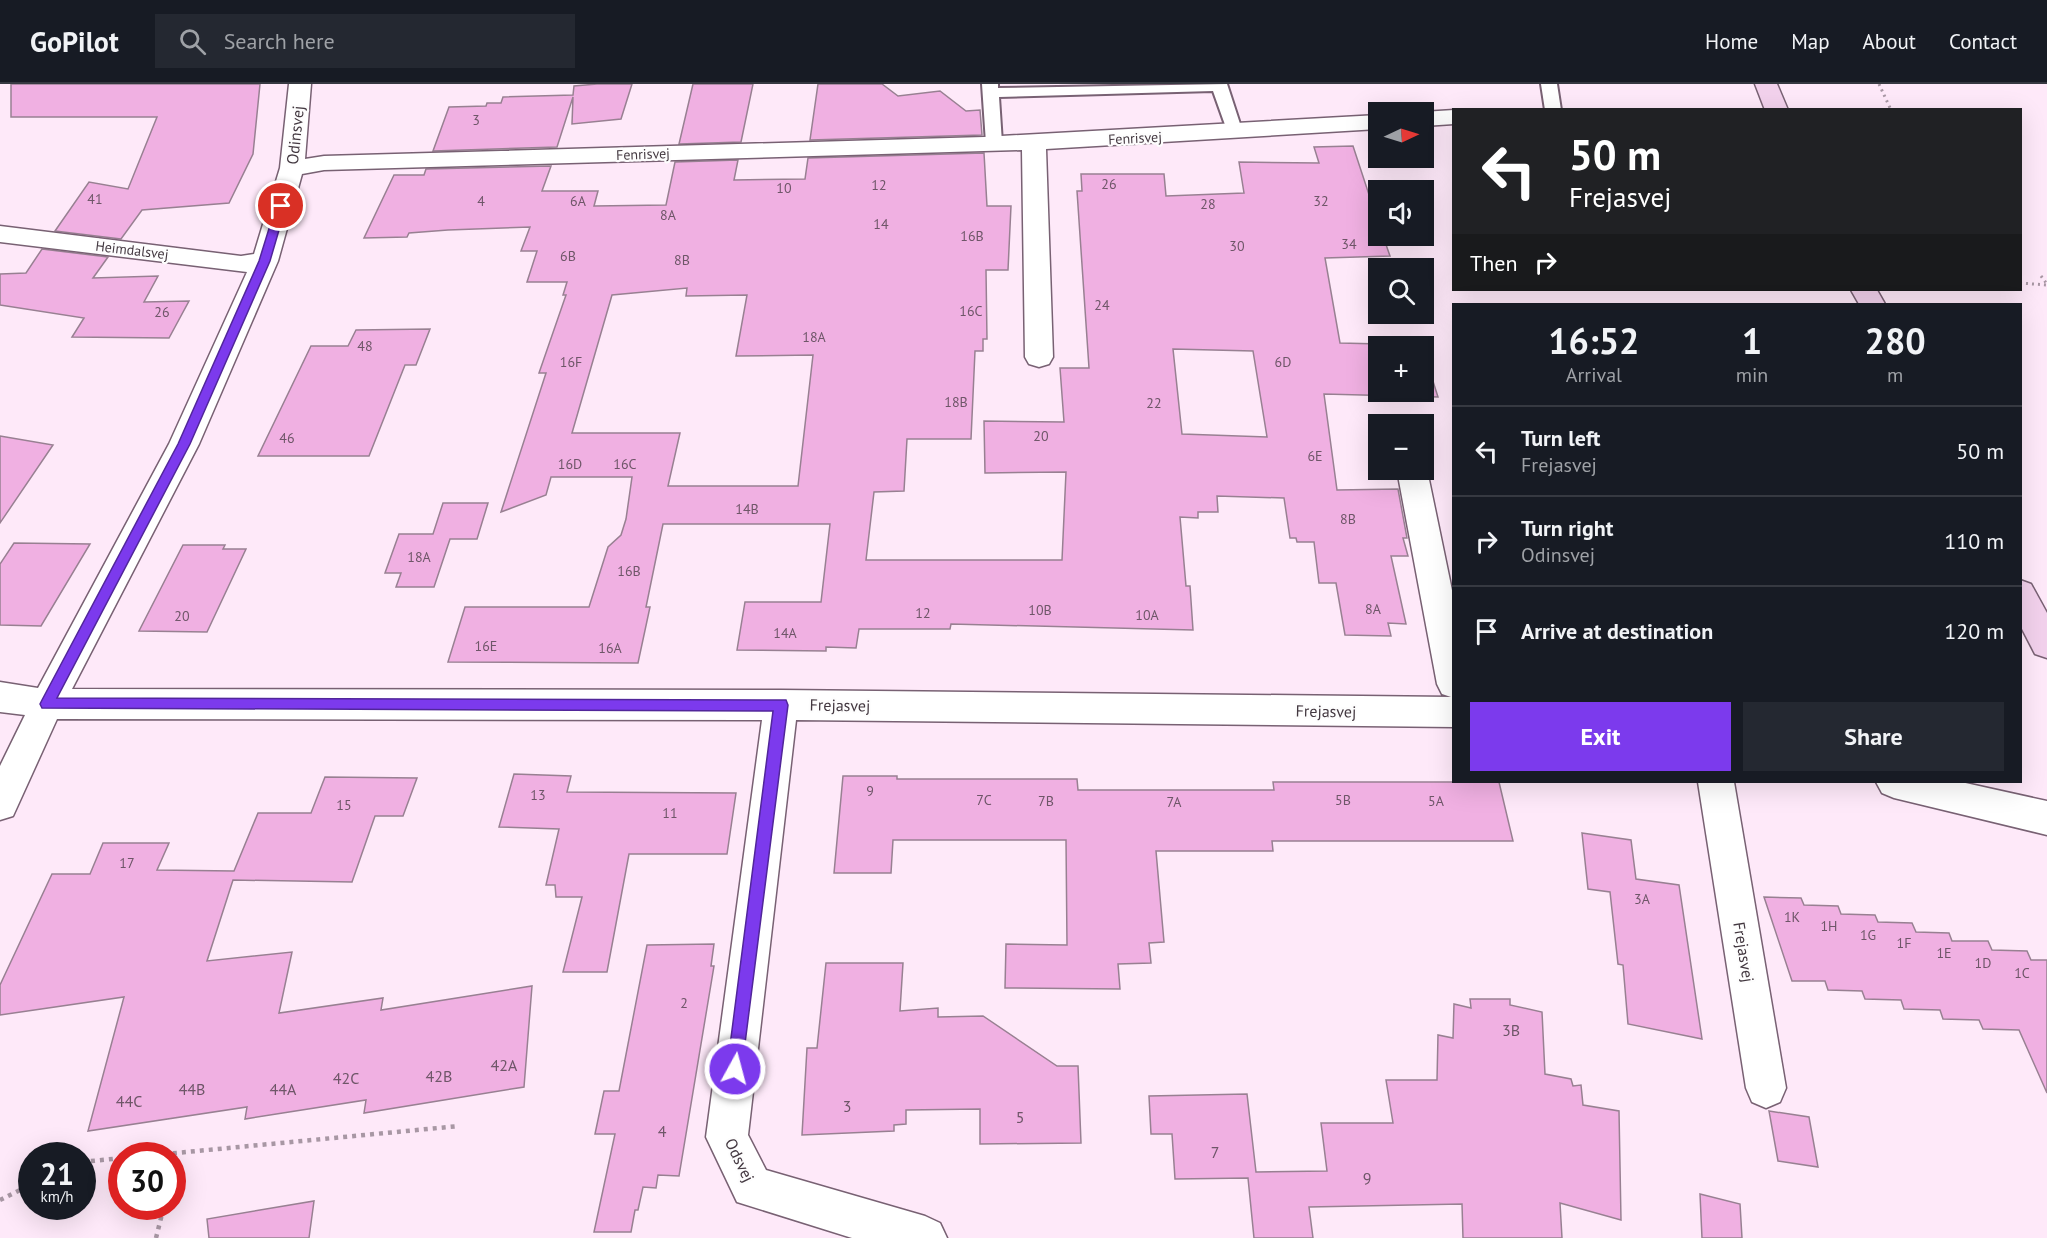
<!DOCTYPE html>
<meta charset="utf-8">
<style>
:root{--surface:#171b24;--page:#242831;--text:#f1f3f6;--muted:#9ea1a6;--line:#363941;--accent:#7c3aed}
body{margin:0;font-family:"PT Sans",sans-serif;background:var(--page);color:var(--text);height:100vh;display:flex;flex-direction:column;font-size:22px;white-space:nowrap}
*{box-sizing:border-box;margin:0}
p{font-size:20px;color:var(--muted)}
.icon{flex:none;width:33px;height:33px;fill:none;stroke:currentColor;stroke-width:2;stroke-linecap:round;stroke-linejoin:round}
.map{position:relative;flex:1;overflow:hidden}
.drawer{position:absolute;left:1452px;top:219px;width:570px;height:480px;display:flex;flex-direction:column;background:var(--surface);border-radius:0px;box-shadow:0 6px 24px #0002}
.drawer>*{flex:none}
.hud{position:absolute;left:1452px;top:24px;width:570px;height:183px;border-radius:0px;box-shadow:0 6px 24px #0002;background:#202124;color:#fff;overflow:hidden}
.needle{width:39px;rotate:86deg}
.fabs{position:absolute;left:1368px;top:18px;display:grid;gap:12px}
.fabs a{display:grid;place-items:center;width:66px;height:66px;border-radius:0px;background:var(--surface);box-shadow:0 6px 24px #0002;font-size:30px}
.speed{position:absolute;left:18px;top:1058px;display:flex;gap:12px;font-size:30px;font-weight:700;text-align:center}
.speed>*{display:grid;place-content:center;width:78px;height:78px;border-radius:50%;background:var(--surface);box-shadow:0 6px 24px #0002;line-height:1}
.speed small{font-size:15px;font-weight:400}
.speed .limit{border:9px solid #d22;background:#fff;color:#111}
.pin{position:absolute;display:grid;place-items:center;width:51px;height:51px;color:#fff;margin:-26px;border:3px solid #fff;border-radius:50%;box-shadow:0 2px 6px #0007}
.me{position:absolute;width:66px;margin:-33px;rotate:7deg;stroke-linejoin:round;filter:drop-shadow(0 0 4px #0008)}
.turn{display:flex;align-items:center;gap:21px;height:126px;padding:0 18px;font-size:27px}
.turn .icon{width:78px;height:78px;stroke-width:2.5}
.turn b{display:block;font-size:42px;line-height:51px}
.then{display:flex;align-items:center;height:57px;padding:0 18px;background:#0003;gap:12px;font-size:22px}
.eta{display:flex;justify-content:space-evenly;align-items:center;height:102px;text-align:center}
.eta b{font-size:36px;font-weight:600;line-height:42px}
.button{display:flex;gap:12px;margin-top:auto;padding:12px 18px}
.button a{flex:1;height:69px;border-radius:0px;background:var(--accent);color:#fff;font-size:24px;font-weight:600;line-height:69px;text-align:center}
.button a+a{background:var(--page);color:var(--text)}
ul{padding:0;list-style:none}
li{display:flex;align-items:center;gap:18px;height:90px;padding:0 18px;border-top:2px solid var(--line)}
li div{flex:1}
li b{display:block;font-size:22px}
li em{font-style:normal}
header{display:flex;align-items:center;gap:36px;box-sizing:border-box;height:84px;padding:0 30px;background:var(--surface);border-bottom:2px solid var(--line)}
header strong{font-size:28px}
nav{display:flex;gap:33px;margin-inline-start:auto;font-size:21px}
.search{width:420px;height:54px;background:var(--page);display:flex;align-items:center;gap:15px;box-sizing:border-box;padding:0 21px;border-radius:0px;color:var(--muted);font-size:22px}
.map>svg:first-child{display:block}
.building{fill:#f0b0e2;stroke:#988092;stroke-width:1.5;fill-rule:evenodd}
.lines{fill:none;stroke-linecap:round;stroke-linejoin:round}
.lane-casing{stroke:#786173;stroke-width:4}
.street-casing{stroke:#786173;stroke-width:3}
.secondary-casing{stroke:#786173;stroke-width:3}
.path-far1{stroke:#a897a4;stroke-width:3;stroke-dasharray:2 4;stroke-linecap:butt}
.path{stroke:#a897a4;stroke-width:4.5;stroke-dasharray:4 5;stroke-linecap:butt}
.lane{fill:#fff;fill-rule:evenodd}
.street{fill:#fff;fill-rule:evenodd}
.secondary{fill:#f2d1ec;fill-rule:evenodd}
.route{fill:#7c3aed;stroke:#51269a;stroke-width:1.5}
.labels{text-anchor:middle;stroke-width:4.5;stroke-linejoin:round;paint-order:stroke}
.number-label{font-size:14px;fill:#6e5668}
.far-street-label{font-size:14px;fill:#433840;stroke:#fdfdfd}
.street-label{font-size:16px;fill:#433840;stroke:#fdfdfd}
.near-number-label{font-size:16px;fill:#6e5668}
</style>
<header>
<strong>GoPilot</strong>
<div class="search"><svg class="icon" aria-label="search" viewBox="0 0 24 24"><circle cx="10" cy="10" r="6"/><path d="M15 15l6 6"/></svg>Search here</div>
<nav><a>Home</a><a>Map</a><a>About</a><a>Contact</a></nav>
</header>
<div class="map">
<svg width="2047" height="1154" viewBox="0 0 2047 1154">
<rect width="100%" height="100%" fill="#fee9f9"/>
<!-- building -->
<g class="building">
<polygon points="11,0 260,0 253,70 229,119 142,126 121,155 55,147 89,98 128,105 157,33 11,33"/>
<polygon points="597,0 632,0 621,35 572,40 573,13 557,63 433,67 449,23 486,22 487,19 501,19 503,13 573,11 574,2"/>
<polygon points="693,0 753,0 741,58 679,60"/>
<polygon points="818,0 882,0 898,12 940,7 966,27 980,26 982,51 810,56"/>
<path d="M1353,62l25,76v14h5l7,20 -65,2 15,85 81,2v1h-43v46h46v-39l14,44 -114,-3 13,96 61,-1 9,49h-4l5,18h-17l15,68 -18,-1 3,13 -46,-1 -9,-52h-17l-5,-41h-17l-1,-4h-6l-6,-40 -67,-2 1,16h-20v6l-18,-1 6,69h4l3,44 -242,-6 -1,5h-91l-3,19 -30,-1v4l-89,-1 8,-48h76l9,-78h-167l-17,83h4l-12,56 -190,-1 17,-55h124l19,-60 13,-12 5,-16 6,-42h-81l-5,18 -45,17 45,-139h-7l27,-78h-3l4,-13h-40l10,-31h-16l9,-24 -82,3 -39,3 -2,4 -43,1 30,-63h30l2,-6 125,-3 -9,25h56l-4,15 72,-1 9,-43 63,-2 -4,20 71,-1 3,-21 176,-5 3,53h24l-3,64h-22l1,69h-4v12h-8l-4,88h-64l-3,52 -30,1 -8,68h196l4,-88 -81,1 -1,-52 80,1 -4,-54h29l-12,-177h5l-1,-17h83l2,22 78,-3 -5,-31 80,1 -5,-16zM687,204l-1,8 61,-1 -11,61 77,-1 -15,131h-130l12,-53h-108l40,-138zM1173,265l80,2 14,86 -85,-3z"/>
<polygon points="42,165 108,173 93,194 158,192 144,218 189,217 169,254 72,253 84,234 0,221 0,190 26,189"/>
<polygon points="430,245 416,281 405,281 369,372 258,372 311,262 348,262 356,246"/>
<polygon points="0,352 53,361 0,439"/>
<polygon points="443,419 488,419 477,455 450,455 434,503 396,503 401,489 385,489 399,450 433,450"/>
<polygon points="14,459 90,460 41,542 0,541 0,480"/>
<polygon points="183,461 225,461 223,465 246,465 207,548 139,547"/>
<polygon points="514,690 571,692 567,708 736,709 727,770 629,770 607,888 563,888 582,813 556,813 555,801 546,801 559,745 499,743"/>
<polygon points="843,692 897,692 897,695 1077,695 1078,706 1274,706 1273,698 1499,698 1513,757 1272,757 1273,767 1156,767 1164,858 1149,859 1151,879 1118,880 1120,905 1005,904 1006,860 1067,861 1066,756 893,756 891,789 834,789"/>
<polygon points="325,693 417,694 403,732 375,732 352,798 233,796 207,877 292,868 279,929 383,914 381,926 532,902 524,1003 364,1029 366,1016 245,1035 247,1023 88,1047 124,913 0,931 0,901 52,790 90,790 103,759 169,759 157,786 234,787 258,729 311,729"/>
<polygon points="1582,749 1631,756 1636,795 1679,801 1702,955 1628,940 1623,881 1618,880 1610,808 1588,805"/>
<polygon points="1764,813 1801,814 1804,821 1838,822 1841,830 1875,831 1878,838 1912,839 1916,848 1949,849 1952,857 1988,857 1992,866 2027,867 2031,876 2047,876 2047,1009 2019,946 1983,945 1979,936 1943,935 1940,926 1904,925 1901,916 1865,915 1862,907 1828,906 1825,897 1792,897"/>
<polygon points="714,860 711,882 714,882 679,1092 658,1091 656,1104 643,1103 638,1126 635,1126 631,1148 594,1148 615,1050 595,1050 604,1007 619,1007 647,861"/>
<polygon points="826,879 903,879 900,927 938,924 938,933 983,932 1057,982 1078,982 1081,1059 980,1060 980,1025 906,1026 906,1040 894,1041 894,1047 802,1051 807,964 817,964"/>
<polygon points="1470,915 1510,915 1510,921 1542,928 1545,990 1571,995 1573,1002 1581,1001 1583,1021 1619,1027 1621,1136 1560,1119 1562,1154 1463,1154 1462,1120 1309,1123 1313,1154 1254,1154 1248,1094 1175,1095 1172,1050 1151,1050 1149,1012 1247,1010 1256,1088 1327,1087 1321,1039 1393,1039 1386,996 1437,996 1438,951 1453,954 1454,920 1471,924"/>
<polygon points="1769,1027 1809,1033 1818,1083 1778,1077"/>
<polygon points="1700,1110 1740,1120 1742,1154 1702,1154"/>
<polygon points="314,1117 309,1154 209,1154 207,1135"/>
</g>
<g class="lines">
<defs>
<g id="lane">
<polygon points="982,0 998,0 998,4 1227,0 1243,49 1241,52 1229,52 1213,7 999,13 1002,59 994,64 986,59"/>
<polygon points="1541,0 1557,0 1561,26 1545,26"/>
</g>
<g id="street">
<polygon points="289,0 311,0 305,75 324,72 984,53 1378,31 1378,45 1046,65 1053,273 1049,280 1039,283 1029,280 1025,273 1022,66 324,86 302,90 278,177 199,360 72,605 781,606 1451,613 1442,610 1437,600 1397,386 1424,386 1424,380 1427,386 1454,516 1454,643 796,636 748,1051 766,1086 925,1132 940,1139 947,1154 852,1154 737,1118 706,1053 762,636 57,635 13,732 0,736 0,682 25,631 0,628 0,598 38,604 169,360 247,188 0,158 0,142 241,172 254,170 280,84"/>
<polygon points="1454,26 1454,40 1424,42 1422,28"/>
<polygon points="1698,698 1734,698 1786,1004 1780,1018 1766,1024 1752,1018 1746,1004"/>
<polygon points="1876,698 1961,698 2047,717 2047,751 1894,714 1882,709"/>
</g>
<g id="secondary">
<polygon points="1755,0 1777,0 1788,26 1765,26"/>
<polygon points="1851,206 1877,206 1885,220 1859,220"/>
<polygon points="2020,496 2031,500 2047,529 2047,574 2035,570 2020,541"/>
</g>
</defs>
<!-- lane casing -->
<use href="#lane" class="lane-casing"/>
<!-- street casing -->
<use href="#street" class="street-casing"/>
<!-- secondary casing -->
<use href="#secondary" class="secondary-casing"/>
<!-- path-far1 -->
<g class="path-far1">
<polyline points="1879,0 1891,26"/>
<polyline points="2041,192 2047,200"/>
<polyline points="2020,199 2047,201"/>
</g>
<!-- path -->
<g class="path">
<polyline points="155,1071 459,1042"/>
<polyline points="82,1078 122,1074"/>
<polyline points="172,1084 176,1069"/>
<polyline points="0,1116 32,1100"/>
<polyline points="156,1154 164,1122"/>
</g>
<!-- lane -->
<use href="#lane" class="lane"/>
<!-- street -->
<use href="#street" class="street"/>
<!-- secondary -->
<use href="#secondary" class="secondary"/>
</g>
<!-- route -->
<polygon class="route" points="281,118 286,122 270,177 190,360 57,614 786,616 788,621 741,991 735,993 729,991 727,985 773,627 42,624 40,620 42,616 178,360 259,177 276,122"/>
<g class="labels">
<!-- number labels -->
<g class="number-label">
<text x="476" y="41">3</text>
<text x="1109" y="105">26</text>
<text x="879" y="106">12</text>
<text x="784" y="109">10</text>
<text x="95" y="120">41</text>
<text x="481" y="122">4</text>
<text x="578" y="122">6A</text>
<text x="1321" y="122">32</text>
<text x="1208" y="125">28</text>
<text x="668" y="136">8A</text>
<text x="881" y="145">14</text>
<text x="972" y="157">16B</text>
<text x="1349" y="165">34</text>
<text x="1237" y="167">30</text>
<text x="568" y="177">6B</text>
<text x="682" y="181">8B</text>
<text x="1102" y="226">24</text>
<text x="971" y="232">16C</text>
<text x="162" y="233">26</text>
<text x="814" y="258">18A</text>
<text x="365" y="267">48</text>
<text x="571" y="283">16F</text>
<text x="1283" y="283">6D</text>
<text x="956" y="323">18B</text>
<text x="1154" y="324">22</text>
<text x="1041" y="357">20</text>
<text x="287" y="359">46</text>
<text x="1315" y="377">6E</text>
<text x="570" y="385">16D</text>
<text x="625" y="385">16C</text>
<text x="747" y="430">14B</text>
<text x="1348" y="440">8B</text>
<text x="419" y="478">18A</text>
<text x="629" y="492">16B</text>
<text x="1373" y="530">8A</text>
<text x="1040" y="531">10B</text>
<text x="923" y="534">12</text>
<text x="1147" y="536">10A</text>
<text x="182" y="537">20</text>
<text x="785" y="554">14A</text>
<text x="486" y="567">16E</text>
<text x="610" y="569">16A</text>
<text x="870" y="712">9</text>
<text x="538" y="716">13</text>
<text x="984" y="721">7C</text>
<text x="1343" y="721">5B</text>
<text x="1046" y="722">7B</text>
<text x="1436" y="722">5A</text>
<text x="1174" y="723">7A</text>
<text x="344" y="726">15</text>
<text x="670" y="734">11</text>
<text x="127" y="784">17</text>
<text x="1642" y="820">3A</text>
<text x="1792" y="838">1K</text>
<text x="1829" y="847">1H</text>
<text x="1868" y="856">1G</text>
<text x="1904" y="864">1F</text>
<text x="1944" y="874">1E</text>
<text x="1983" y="884">1D</text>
<text x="2022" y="894">1C</text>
<text x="684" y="924">2</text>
</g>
<!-- far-street labels -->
<g class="far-street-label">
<text transform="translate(1135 54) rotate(-3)" y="5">Fenrisvej</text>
<text transform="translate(643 70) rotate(-2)" y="5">Fenrisvej</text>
<text transform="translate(132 166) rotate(7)" y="5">Heimdalsvej</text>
</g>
<!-- street labels -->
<g class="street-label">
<text transform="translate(295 51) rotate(-84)" y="6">Odinsvej</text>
<text transform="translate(840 621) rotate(1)" y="6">Frejasvej</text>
<text transform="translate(1326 627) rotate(1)" y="6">Frejasvej</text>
<text transform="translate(1744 868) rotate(81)" y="6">Frejasvej</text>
<text transform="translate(740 1076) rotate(64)" y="6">Odsvej</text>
</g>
<!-- near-number labels -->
<g class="near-number-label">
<text x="1511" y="952">3B</text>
<text x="504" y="987">42A</text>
<text x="439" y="998">42B</text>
<text x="346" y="1000">42C</text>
<text x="192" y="1011">44B</text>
<text x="283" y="1011">44A</text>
<text x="129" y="1023">44C</text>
<text x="847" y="1028">3</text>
<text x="1020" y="1039">5</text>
<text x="662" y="1053">4</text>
<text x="1215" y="1074">7</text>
<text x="1367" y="1100">9</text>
</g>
</g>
</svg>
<div class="fabs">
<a><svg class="needle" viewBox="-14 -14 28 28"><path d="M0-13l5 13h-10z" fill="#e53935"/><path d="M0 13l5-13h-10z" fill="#9ea1a6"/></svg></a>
<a><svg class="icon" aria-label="sound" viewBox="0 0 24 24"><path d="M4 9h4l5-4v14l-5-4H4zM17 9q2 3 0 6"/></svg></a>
<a><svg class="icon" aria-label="search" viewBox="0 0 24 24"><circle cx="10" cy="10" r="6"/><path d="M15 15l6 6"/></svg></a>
<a>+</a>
<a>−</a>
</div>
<div class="speed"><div>21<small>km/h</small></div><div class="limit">30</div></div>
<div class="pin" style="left:281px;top:122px;background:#d93025"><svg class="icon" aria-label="arrive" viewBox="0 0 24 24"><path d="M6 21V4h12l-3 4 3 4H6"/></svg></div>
<svg class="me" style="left:735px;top:985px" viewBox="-20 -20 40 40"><circle r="17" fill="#7c3aed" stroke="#fff" stroke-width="3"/><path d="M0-11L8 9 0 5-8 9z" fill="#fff"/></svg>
<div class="hud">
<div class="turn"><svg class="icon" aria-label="left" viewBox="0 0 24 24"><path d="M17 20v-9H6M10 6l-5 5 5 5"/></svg><div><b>50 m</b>Frejasvej</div></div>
<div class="then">Then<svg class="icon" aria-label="right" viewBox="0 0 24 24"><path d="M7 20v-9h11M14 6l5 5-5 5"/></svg></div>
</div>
<section class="drawer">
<div class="eta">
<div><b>16:52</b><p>Arrival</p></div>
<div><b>1</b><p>min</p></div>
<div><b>280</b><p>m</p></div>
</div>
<ul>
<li><svg class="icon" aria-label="left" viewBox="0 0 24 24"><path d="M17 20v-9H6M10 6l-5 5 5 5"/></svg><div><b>Turn left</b><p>Frejasvej</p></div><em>50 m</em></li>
<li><svg class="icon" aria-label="right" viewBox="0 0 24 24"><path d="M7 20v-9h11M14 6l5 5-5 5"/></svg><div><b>Turn right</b><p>Odinsvej</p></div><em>110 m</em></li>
<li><svg class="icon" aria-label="arrive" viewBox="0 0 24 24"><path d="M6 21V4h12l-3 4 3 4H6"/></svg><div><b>Arrive at destination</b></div><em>120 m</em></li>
</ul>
<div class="button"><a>Exit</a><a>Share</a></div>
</section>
</div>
